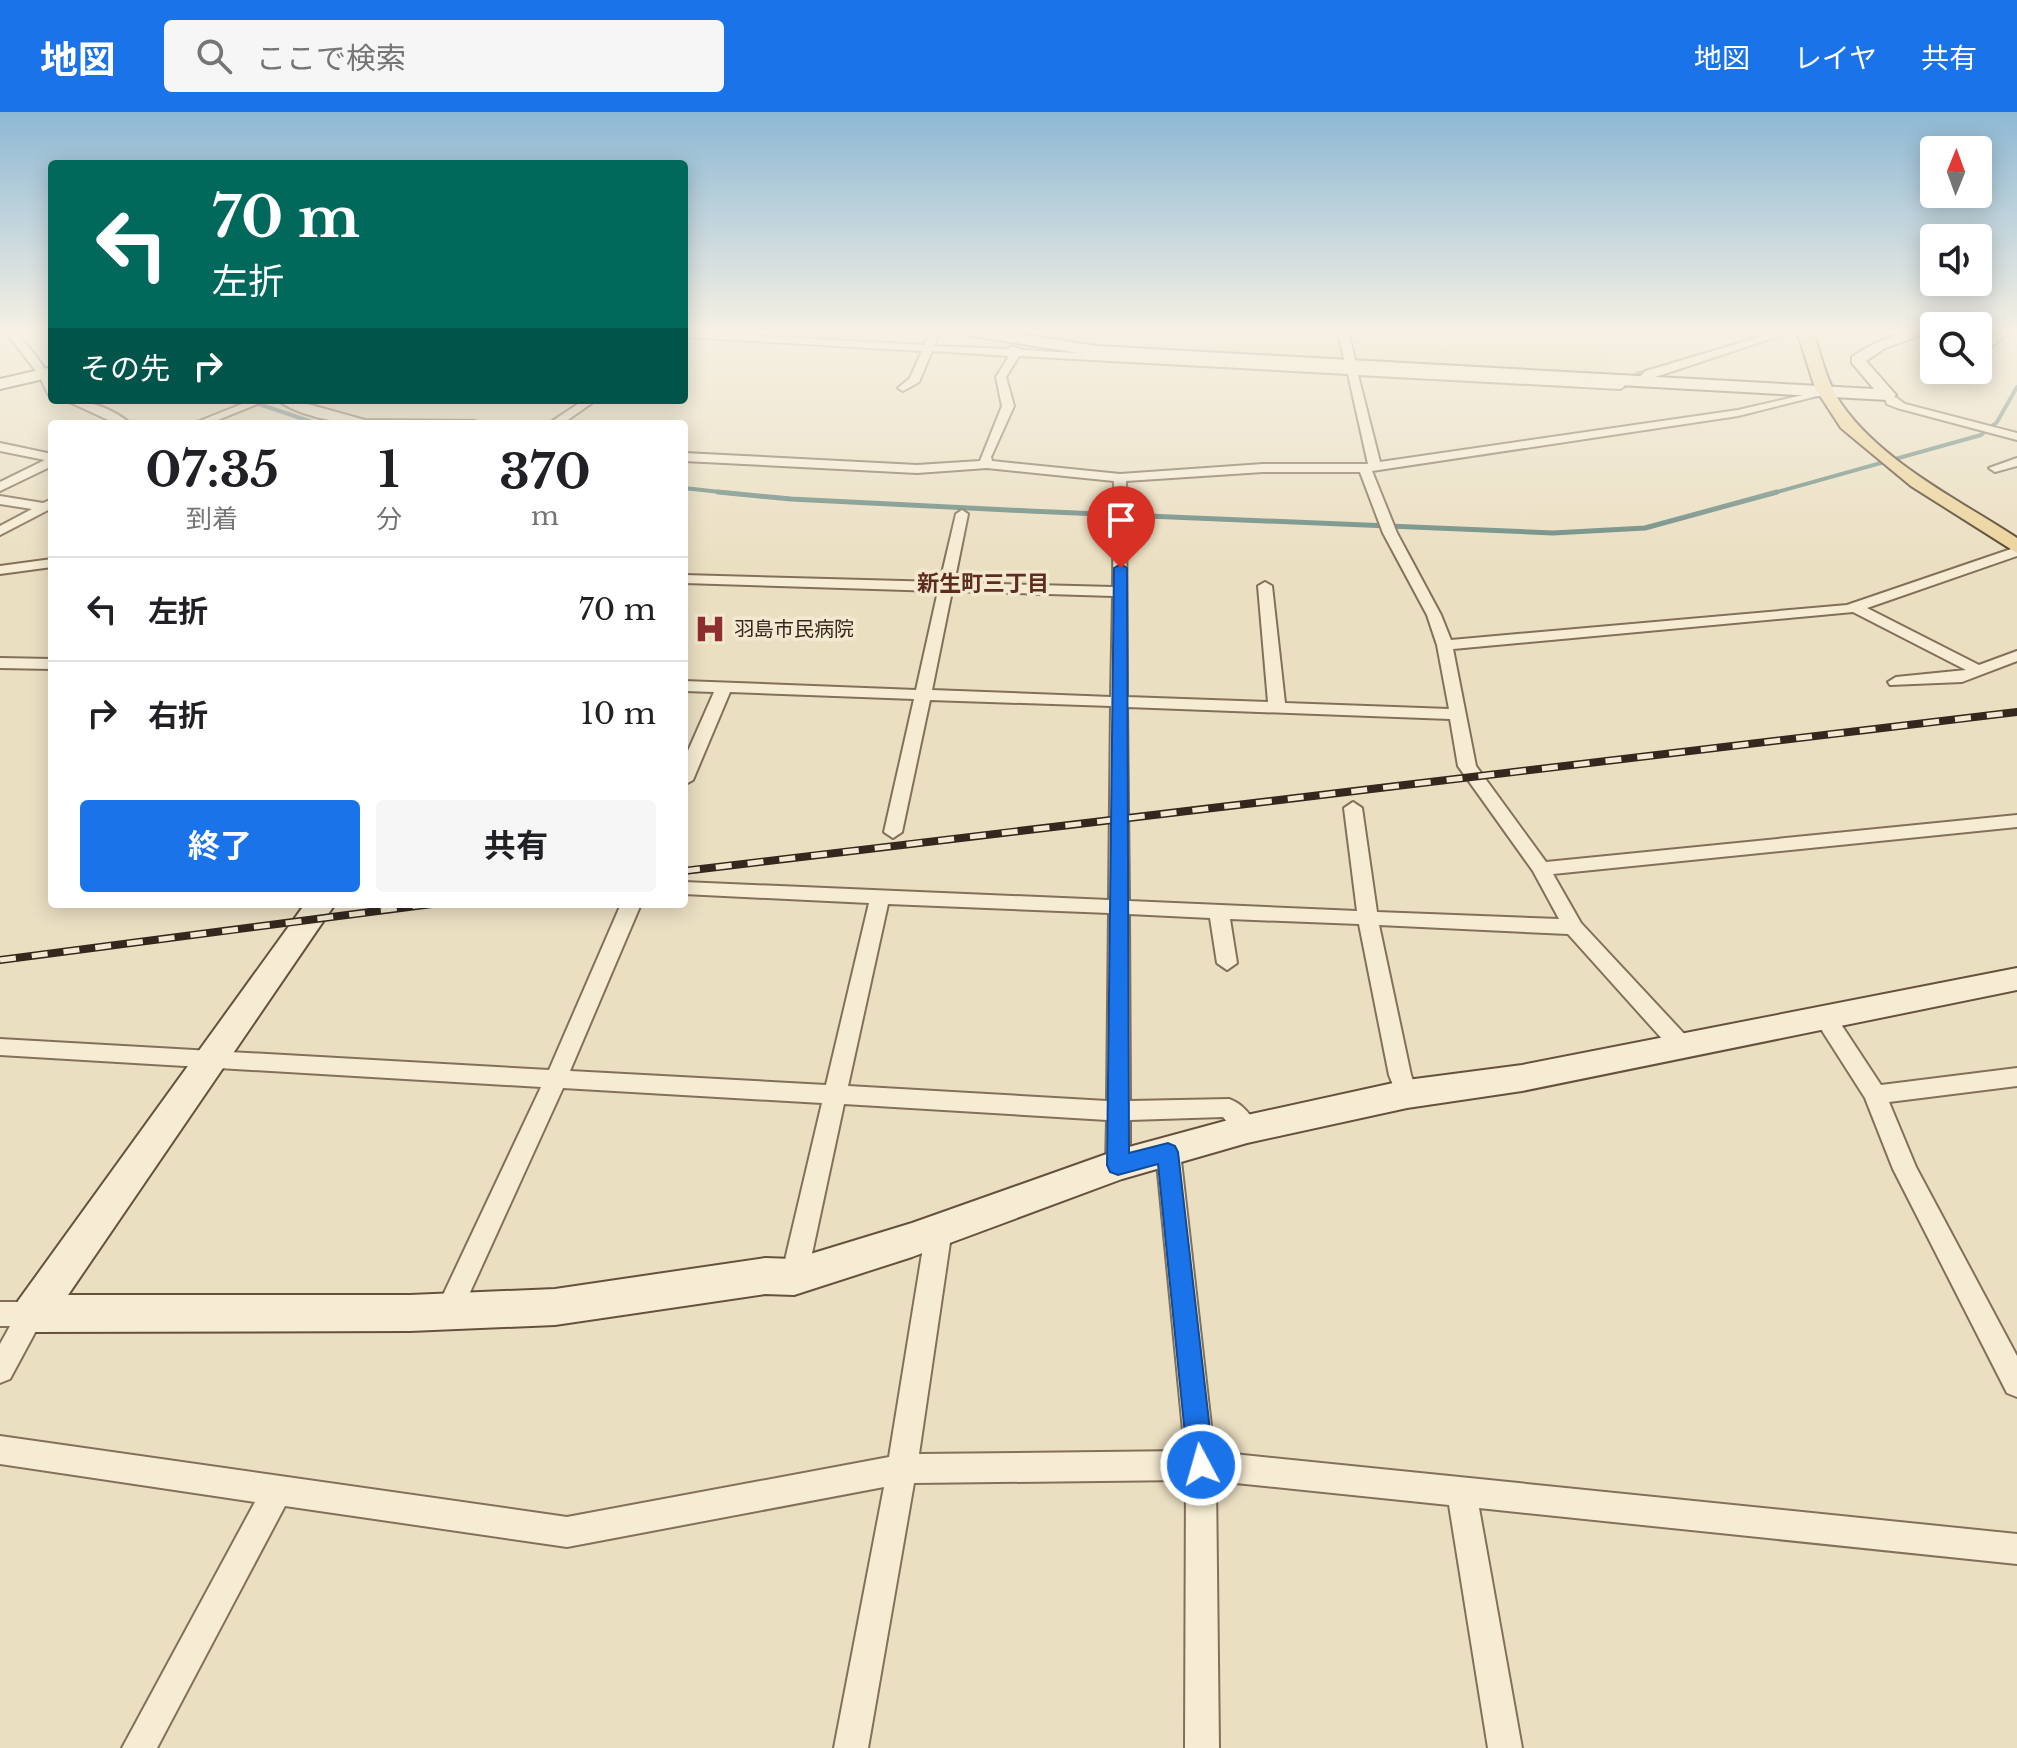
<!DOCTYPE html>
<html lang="ja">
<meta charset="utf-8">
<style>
:root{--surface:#fff;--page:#f6f6f6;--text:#202124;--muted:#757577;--line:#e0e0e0;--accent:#1a73e8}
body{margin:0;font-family:"Libre Baskerville","Noto Sans JP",serif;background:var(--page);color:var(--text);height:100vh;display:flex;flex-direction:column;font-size:30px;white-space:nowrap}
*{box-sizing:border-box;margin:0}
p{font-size:26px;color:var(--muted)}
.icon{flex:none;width:44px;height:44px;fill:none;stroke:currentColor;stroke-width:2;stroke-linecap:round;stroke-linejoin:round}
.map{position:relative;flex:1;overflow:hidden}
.side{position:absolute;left:48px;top:308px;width:640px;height:488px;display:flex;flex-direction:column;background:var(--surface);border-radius:8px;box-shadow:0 4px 20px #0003}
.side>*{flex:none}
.top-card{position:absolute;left:48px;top:48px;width:640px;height:244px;border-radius:8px;box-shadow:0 4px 20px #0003;background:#00695c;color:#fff;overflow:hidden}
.needle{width:52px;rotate:1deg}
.buttons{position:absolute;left:1920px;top:24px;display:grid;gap:16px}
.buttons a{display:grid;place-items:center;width:72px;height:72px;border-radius:8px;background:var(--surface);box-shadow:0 4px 20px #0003;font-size:40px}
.pin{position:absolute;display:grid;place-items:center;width:68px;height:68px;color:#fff;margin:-82px -34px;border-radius:50% 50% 50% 0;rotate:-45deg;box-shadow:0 0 8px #0007}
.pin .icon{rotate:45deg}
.me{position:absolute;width:88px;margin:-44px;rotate:354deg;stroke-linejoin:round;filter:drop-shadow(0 0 6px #0008)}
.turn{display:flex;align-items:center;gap:28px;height:168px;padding:0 32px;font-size:36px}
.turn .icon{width:104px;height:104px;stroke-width:2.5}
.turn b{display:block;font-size:56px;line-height:68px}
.then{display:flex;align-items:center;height:76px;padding:0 32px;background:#0003;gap:16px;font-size:30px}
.eta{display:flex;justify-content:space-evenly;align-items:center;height:136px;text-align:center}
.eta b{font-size:48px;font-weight:700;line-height:56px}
.action{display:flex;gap:16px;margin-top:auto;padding:16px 32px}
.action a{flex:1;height:92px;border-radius:8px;background:var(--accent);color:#fff;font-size:32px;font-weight:700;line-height:92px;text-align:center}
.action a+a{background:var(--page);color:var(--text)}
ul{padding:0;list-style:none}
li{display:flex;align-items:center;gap:24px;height:104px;padding:0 32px;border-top:2px solid var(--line)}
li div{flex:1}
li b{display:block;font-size:30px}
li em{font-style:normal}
header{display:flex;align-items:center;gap:48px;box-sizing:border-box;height:112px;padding:0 40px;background:var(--accent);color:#fff}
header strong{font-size:38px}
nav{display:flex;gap:44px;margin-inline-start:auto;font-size:28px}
.search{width:560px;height:72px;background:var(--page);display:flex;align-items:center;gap:20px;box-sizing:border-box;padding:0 28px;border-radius:8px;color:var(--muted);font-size:30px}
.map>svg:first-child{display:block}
.farmland{fill:#e0d8b0}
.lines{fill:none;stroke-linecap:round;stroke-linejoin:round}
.stream-far1{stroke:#6c8b83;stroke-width:4}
.stream{stroke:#6c8b83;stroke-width:5}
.street-casing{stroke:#83705a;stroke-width:4}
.secondary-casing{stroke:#65513e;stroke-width:4}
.primary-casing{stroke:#513f2e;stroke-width:4}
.street{fill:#f6ecd4;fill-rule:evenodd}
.secondary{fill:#f6ecd4;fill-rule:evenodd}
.primary{fill:#ecd39b;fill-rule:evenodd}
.rail-casing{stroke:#34281e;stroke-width:8}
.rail{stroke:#f3e9d1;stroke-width:5;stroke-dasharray:16;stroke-linecap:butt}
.route{fill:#1a73e8;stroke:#114b97;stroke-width:2}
.labels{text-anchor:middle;stroke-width:7;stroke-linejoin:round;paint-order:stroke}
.far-poi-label{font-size:20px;fill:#34281e;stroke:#f3e9d1;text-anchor:start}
.far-neighbourhood-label{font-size:22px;font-weight:bold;fill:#5e2d20;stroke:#f3e9d1}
</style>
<header>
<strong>地図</strong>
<div class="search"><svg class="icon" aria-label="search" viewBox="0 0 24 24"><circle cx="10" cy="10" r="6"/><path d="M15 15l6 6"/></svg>ここで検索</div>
<nav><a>地図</a><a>レイヤ</a><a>共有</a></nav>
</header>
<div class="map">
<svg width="2017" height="1636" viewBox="0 0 2017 1636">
<rect width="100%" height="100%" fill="#ebdfc2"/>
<!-- farmland -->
<g class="farmland">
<polygon points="998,219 1103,219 1101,233"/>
<polygon points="1187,219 1338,219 1346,247 1192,239 1189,238"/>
<polygon points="1349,219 1429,219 1437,237 1458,238 1449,219 1618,219 1632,238 1599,237 1615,261 1357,248"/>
</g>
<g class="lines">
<!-- stream-far1 -->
<g class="stream-far1">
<polyline points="1637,262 1653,257"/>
<polyline points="247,288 318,312"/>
<polyline points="684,376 738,382"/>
<polyline points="1770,382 1981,323 1997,310 2017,275"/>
</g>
<!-- stream -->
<polyline class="stream" points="718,380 791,387 1029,399 1553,421 1645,416 1777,380"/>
<defs>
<g id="street">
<path d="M5,219h10c16,20 37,38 37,64l-4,-1 -9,-19z"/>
<path d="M930,219h10l-6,15 73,3 5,-3 10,4 324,18 -8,-37h10l9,37 263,15 5,3 -5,3 -262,-14 22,87 358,-52 91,-21v4l-91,23 -366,55 25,62 44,82 10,25 396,-35 170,-58v9l-150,52 112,57 38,-14v10l-55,21 -72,3 -2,-3 8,-5 70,-7 -113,-58 -400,37 23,117 70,96 471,-47v12l-464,47 28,49 108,116 3,6 -3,6h-16l-105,-117 -189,-9 32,150 7,19 -3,6 -8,3 -8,-3 -10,-25 -30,-151 -129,-5 7,44 -10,7 -10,-7 -7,-45 -81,-4 1,187 99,-2c13,4 24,18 30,30l-4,7c-16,5 -22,-7 -32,-19l-93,3v45l-4,7 -8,3 -8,-3 -4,-7 1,-45 -263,-16 -37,173 -4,8 -9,4 -9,-4 -4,-8 41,-174 -259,-15 -106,233 -9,3 -9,-3 -4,-9 106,-225 -541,-32v-16l549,31 72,-166h20l-71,167 256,14 43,-182 -185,-9v-12l425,18 2,-194 -181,-6 -28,132 -9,6 -9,-6 30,-133 -184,-7 -37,88 -9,5v-25l30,-68 -30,-1v-10l232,9 22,-99 -254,-8v-8l256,7 16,-68 6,-4 6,4 -14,69 159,4 1,-106 -127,-13 -70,5 -233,-12v-8l233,12 63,-4 22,-55 -6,-29 13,-21 -77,-5 -13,31 -16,9 -5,-3 12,-10 12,-27 -238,-14 3,-5 237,13zM1019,244l329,18 20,90h-105l-143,10 -128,-13 -1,-4 23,-51 -8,-29zM1263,360h97l23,61 44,82 10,30 12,64 -164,-6 -13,-117 -7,-4 -7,4 10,116 -141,-5 -1,-216zM952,479l161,5 -2,101 -179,-7zM1127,595l323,12 8,47 75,105 26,48 -182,-7 -15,-104 -9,-6 -9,6 13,103 -228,-10zM888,792l221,9 -2,188 -259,-15z"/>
<polygon points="1709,219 1768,219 1768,222 1791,220 1637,271 1637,267 1646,259 1763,224"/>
<polygon points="1919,219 1934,219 1934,225 1921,221"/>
<polygon points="1999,219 2010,219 1978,246 1978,238"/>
<polygon points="1888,280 1905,292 2017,321 2017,328 1897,296 1887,292 1883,283"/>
<path d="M65,288c23,0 47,8 66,24h-14z"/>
<polygon points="252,288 267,288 208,312 192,312"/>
<path d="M277,288h16l72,20 110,1 6,3c-59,0 -156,10 -204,-24z"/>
<polygon points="584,288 596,288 562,312 548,312"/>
<polygon points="0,331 52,342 52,354 0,379 0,370 45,348 0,339"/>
<polygon points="2017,346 2017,354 1995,360 1989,356"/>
<polygon points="0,384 43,391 52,387 52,396 0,423 0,414 32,397 0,392"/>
<polygon points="52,447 52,455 0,462 0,454"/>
<polygon points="0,546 52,547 52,557 0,556"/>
<polygon points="1823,895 1831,897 1881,973 2017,956 2017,974 1889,990 1916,1055 2017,1244 2017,1285 2007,1281 1893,1057 1865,986 1812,903 1815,897"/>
<polygon points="1168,1030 1176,1033 1180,1040 1214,1340 2017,1422 2017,1452 1479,1396 1522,1636 1488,1636 1449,1393 1216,1369 1219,1636 1185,1636 1186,1368 914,1371 868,1636 834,1636 884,1375 567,1435 285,1394 157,1636 122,1636 255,1390 0,1352 0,1324 567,1405 889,1345 926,1117 930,1109 939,1106 948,1109 952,1117 919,1342 1185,1339 1156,1040 1160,1033"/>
<polygon points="0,1190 32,1190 41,1193 45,1202 10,1267 0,1271 0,1232 10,1214 0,1214"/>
</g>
<g id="secondary">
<path d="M960,219h37l100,15 777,43 -22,-26v-6c25,-17 48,-26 79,-26l-46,17 -19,13 30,34 -8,5 -791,-44 -130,-21z"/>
<polygon points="52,255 52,265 0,277 0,267"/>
<polygon points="305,792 335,792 68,1183 410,1183 555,1177 765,1146 794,1147 912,1111 1118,1038 1247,1003 1407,968 1522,953 2017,856 2017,878 1522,979 1407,996 1247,1031 1122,1067 912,1145 794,1183 765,1182 555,1213 410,1219 32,1220 18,1215 12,1202 18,1189"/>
</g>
<path id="primary" d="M1797,219h16c8,25 14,53 29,74 41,58 117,95 175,133v15l-106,-67 -70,-58 -26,-40z"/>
</defs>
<!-- street casing -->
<use href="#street" class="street-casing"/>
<!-- secondary casing -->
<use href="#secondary" class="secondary-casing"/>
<!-- primary casing -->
<use href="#primary" class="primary-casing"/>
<!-- street -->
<use href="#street" class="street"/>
<!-- secondary -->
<use href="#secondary" class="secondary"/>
<!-- primary -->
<use href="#primary" class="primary"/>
<defs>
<g id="rail">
<polyline points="684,759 2017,600"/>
<polyline points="0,848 432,792"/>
</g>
</defs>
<!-- rail casing -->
<use href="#rail" class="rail-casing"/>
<!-- rail -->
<use href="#rail" class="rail"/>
</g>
<!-- sky -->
<linearGradient id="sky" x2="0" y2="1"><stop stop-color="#8db8d4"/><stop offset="0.49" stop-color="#f6f1e4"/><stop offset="1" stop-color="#f6f1e4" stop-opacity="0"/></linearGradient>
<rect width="2017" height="448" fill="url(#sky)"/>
<!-- route -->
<polygon class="route" points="1121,452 1127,456 1129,1041 1168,1031 1175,1034 1178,1040 1214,1353 1210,1362 1201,1366 1191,1362 1188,1353 1158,1052 1118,1063 1110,1060 1107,1053 1114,456"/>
<!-- icons -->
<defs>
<symbol id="hospital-bare" viewBox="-9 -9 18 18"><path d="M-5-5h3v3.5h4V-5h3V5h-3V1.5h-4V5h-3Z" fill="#8e2e2f" stroke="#f3e9d1" stroke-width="2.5" paint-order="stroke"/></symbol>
</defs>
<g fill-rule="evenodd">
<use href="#hospital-bare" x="688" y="495" width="44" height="44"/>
</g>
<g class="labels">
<!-- far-poi labels -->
<g class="far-poi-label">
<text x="734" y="524">羽島市民病院</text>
</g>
<!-- far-neighbourhood labels -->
<g class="far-neighbourhood-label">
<text x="983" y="479">新生町三丁目</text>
</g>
</g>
</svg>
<div class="buttons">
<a><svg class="needle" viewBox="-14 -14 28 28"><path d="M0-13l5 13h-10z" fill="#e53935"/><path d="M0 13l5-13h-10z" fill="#757577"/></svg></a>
<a><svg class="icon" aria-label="sound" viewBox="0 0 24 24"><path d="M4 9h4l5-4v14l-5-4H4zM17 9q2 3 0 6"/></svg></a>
<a><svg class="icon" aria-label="search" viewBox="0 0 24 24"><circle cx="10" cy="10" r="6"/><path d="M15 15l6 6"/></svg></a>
</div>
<div class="pin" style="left:1121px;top:456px;background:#d93025"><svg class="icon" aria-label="arrive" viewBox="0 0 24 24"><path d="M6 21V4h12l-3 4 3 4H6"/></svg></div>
<svg class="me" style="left:1201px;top:1353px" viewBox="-20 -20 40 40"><circle r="17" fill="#1a73e8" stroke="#fff" stroke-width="3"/><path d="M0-11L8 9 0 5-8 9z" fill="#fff"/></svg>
<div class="top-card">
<div class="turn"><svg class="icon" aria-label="left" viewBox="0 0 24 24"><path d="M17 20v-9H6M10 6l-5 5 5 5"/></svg><div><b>70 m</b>左折</div></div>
<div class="then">その先<svg class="icon" aria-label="right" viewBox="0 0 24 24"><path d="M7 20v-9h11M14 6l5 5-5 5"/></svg></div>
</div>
<section class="side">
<div class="eta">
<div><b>07:35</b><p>到着</p></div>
<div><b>1</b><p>分</p></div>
<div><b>370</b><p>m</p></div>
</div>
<ul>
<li><svg class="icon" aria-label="left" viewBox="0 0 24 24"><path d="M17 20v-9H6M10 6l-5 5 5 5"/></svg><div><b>左折</b></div><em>70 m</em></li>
<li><svg class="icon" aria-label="right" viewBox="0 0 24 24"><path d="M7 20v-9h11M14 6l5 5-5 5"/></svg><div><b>右折</b></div><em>10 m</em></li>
</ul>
<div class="action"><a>終了</a><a>共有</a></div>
</section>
</div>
